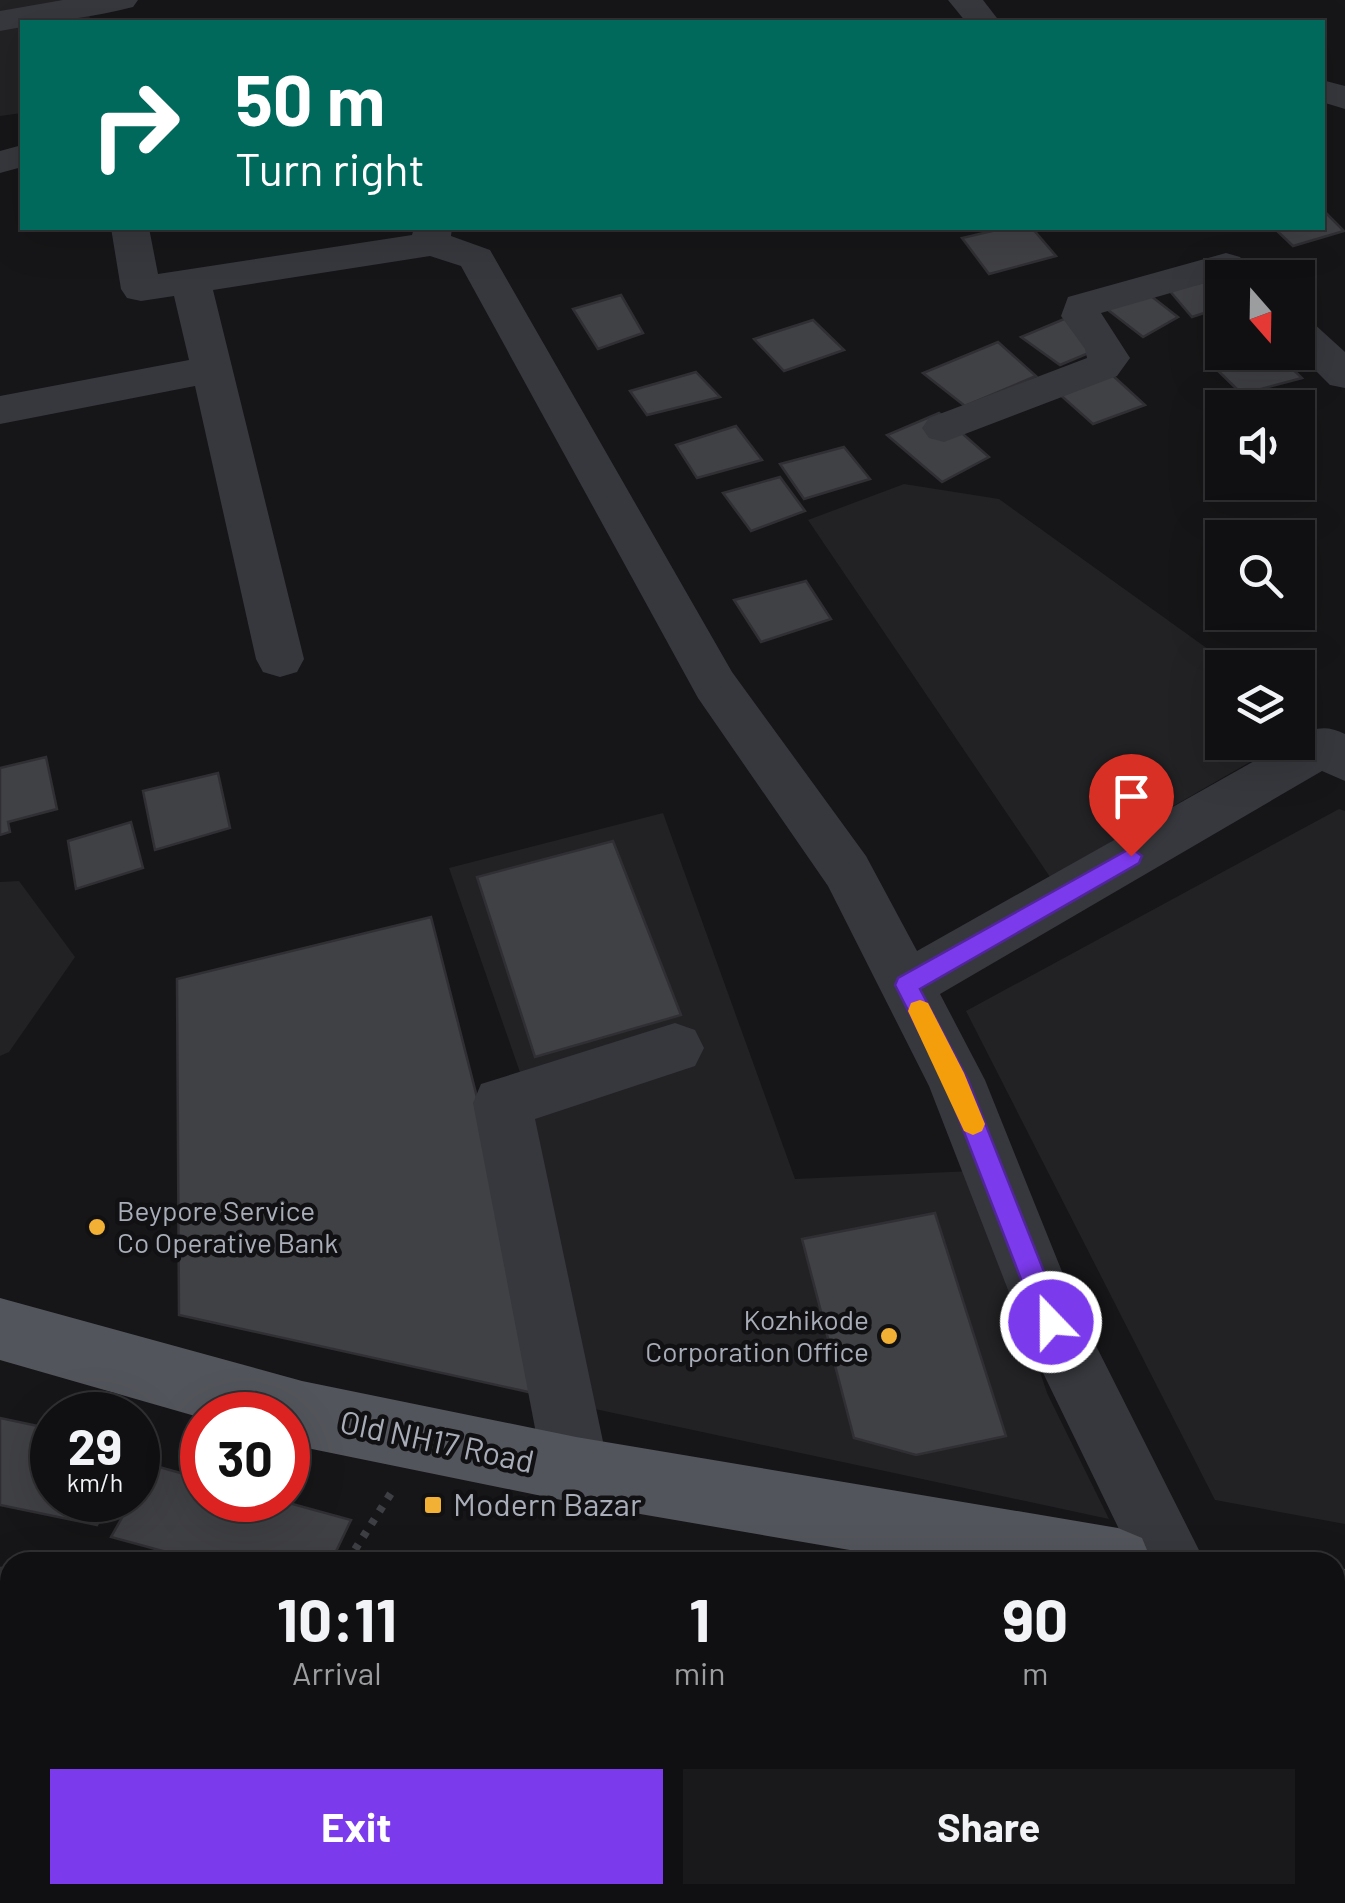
<!DOCTYPE html>
<style>
:root{--surface:#101012;--page:#19191b;--text:#f1f3f6;--muted:#9c9d9f;--line:#303032;--accent:#7c3aed}
body{margin:0;font-family:Barlow,sans-serif;background:var(--page);color:var(--text);height:100vh;display:flex;flex-direction:column;font-size:38px;white-space:nowrap}
*{box-sizing:border-box;margin:0}
p{font-size:32px;color:var(--muted)}
.icon{flex:none;width:55px;height:55px;fill:none;stroke:currentColor;stroke-width:2;stroke-linecap:round;stroke-linejoin:round}
.map{position:relative;flex:1;overflow:hidden}
.sheet{position:absolute;left:0px;top:1552px;width:1345px;height:352px;display:flex;flex-direction:column;background:var(--surface);border-radius:30px 30px 0 0;box-shadow:0 10px 40px #0002,0 0 0 2px var(--line)}
.sheet>*{flex:none}
.top-card{position:absolute;left:20px;top:20px;width:1305px;height:210px;border-radius:0px;box-shadow:0 10px 40px #0002,0 0 0 2px var(--line);background:#00695c;color:#fff;overflow:hidden}
.needle{width:65px;rotate:160deg}
.controls{position:absolute;left:1205px;top:260px;display:grid;gap:20px}
.controls a{display:grid;place-items:center;width:110px;height:110px;border-radius:0px;background:var(--surface);box-shadow:0 10px 40px #0002,0 0 0 2px var(--line);font-size:50px}
.speed{position:absolute;left:30px;top:1392px;display:flex;gap:20px;font-size:50px;font-weight:700;text-align:center}
.speed>*{display:grid;place-content:center;width:130px;height:130px;border-radius:50%;background:var(--surface);box-shadow:0 10px 40px #0002,0 0 0 2px var(--line);line-height:1}
.speed small{font-size:25px;font-weight:400}
.speed .limit{border:15px solid #d22;background:#fff;color:#111}
.pin{position:absolute;display:grid;place-items:center;width:85px;height:85px;color:#fff;margin:-102px -42px;border-radius:50% 50% 50% 0;rotate:-45deg;box-shadow:0 0 10px #0007}
.pin .icon{rotate:45deg}
.me{position:absolute;width:110px;margin:-55px;rotate:338deg;stroke-linejoin:round;filter:drop-shadow(0 0 8px #0008)}
.turn{display:flex;align-items:center;gap:35px;height:210px;padding:0 50px;font-size:45px}
.turn .icon{width:130px;height:130px;stroke-width:2.5}
.turn b{display:block;font-size:70px;line-height:85px}
.eta{display:flex;justify-content:space-evenly;align-items:center;height:170px;text-align:center}
.eta b{font-size:60px;font-weight:700;line-height:70px}
.button{display:flex;gap:20px;margin-top:auto;padding:20px 50px}
.button a{flex:1;height:115px;border-radius:0px;background:var(--accent);color:#fff;font-size:40px;font-weight:700;line-height:115px;text-align:center}
.button a+a{background:var(--page);color:var(--text)}
.map>svg:first-child{display:block}
.built{fill:#222225}
.building{fill:#404145;stroke:#303034;stroke-width:2.5}
.lines{fill:none;stroke-linecap:round;stroke-linejoin:round}
.path{stroke:#3d3f44;stroke-width:8;stroke-dasharray:6 9;stroke-linecap:butt}
.minor{fill:#37383d;fill-rule:evenodd}
.major{fill:#53555c;fill-rule:evenodd}
.route{fill:#7c3aed;stroke:#51269a;stroke-width:2.5}
.slow{fill:#f59e0b}
.poi-dot{fill:#f2b134;stroke:#111113;stroke-width:4}
.labels{text-anchor:middle;stroke-width:9;stroke-linejoin:round;paint-order:stroke}
.poi-label{font-size:28px;fill:#a8adb8;stroke:#111113;text-anchor:start}
.near-street-label{font-size:32px;fill:#a8adb8;stroke:#111113}
.near-poi-label{font-size:32px;fill:#a8adb8;stroke:#111113;text-anchor:start}
</style>
<div class="map">
<svg width="1345" height="1903" viewBox="0 0 1345 1903">
<rect width="100%" height="100%" fill="#161618"/>
<!-- built -->
<g class="built">
<polygon points="0,0 89,0 90,22 22,22 22,113 0,116"/>
<polygon points="904,484 999,499 1233,667 1222,668 1222,742 1283,743 1050,877 808,520"/>
<polygon points="1339,809 1345,811 1345,1524 1215,1500 966,1011"/>
<polygon points="663,813 795,1179 973,1171 1047,1393 1109,1519 581,1406 531,1104 449,868"/>
<polygon points="19,881 75,957 9,1052 0,1056 0,882"/>
</g>
<!-- building -->
<g class="building">
<polygon points="1322,209 1344,231 1293,246 1274,228 1322,228"/>
<polygon points="1005,228 1032,228 1056,256 989,274 962,238"/>
<polygon points="1222,278 1222,307 1192,317 1169,290"/>
<polygon points="1142,289 1178,317 1143,337 1103,306"/>
<polygon points="621,295 643,333 598,349 573,309"/>
<polygon points="1069,317 1108,345 1060,365 1021,337"/>
<polygon points="813,320 844,350 784,371 754,339"/>
<polygon points="998,342 1036,376 965,406 923,373"/>
<polygon points="1244,352 1275,352 1302,378 1242,394 1209,362"/>
<polygon points="696,372 720,397 647,415 630,391"/>
<polygon points="1110,373 1145,405 1093,424 1057,392"/>
<polygon points="939,413 989,457 942,482 887,435"/>
<polygon points="736,426 762,460 697,478 676,445"/>
<polygon points="844,447 870,479 804,499 780,464"/>
<polygon points="780,477 805,511 751,531 723,493"/>
<polygon points="806,581 831,619 761,642 734,600"/>
<polygon points="46,757 57,809 8,822 10,832 0,835 0,768"/>
<polygon points="218,773 230,828 155,850 143,791"/>
<polygon points="131,822 143,868 76,889 68,841"/>
<polygon points="613,841 681,1015 535,1057 477,877"/>
<polygon points="431,917 481,1113 542,1395 179,1315 177,979"/>
<polygon points="935,1213 1006,1436 916,1455 854,1438 802,1239"/>
<polygon points="0,1418 52,1429 52,1500 109,1500 97,1525 0,1505"/>
<polygon points="152,1465 202,1479 202,1500 278,1500 351,1520 331,1562 203,1562 111,1537 132,1500 138,1500 138,1491"/>
<polygon points="10,1567 10,1721 0,1722 0,1568"/>
<polygon points="1335,1744 1345,1744 1345,1903 1253,1903 1252,1895 1335,1895"/>
<polygon points="633,1895 954,1895 953,1903 631,1903"/>
</g>
<g class="lines">
<!-- path -->
<polyline class="path" points="347,1562 395,1487"/>
<!-- minor -->
<g class="minor">
<path d="M63,0h75l-5,7c-36,9 -74,15 -111,15v5l-22,4v-20z"/>
<polygon points="948,0 983,0 1000,22 966,22"/>
<polygon points="1322,80 1345,86 1345,109 1322,102"/>
<polygon points="22,145 22,167 0,173 0,151"/>
<path d="M111,228h38l9,46 254,-39 2,-7h38l-1,8 39,14 242,422 134,184 51,95 371,-209h10v-5c17,-10 29,-12 47,-3v47l-23,-10 -382,223 45,86 90,224 130,258h-70l-106,-218 -100,-258 -101,-200 -130,-188 -237,-432 -31,-10 -217,34 91,369 -7,13 -17,5 -17,-5 -7,-13 -61,-273 -195,38v-28l189,-36 -15,-64 -33,5 -14,-3 -6,-9z"/>
<polygon points="1226,253 1240,257 1246,265 1240,273 1101,313 1130,358 1117,376 944,442 929,438 922,428 929,418 1087,358 1085,349 1061,316 1068,297"/>
<polygon points="1298,318 1312,322 1345,352 1345,388 1330,385 1297,352"/>
<polygon points="675,1023 695,1030 704,1048 695,1066 535,1119 609,1470 600,1494 576,1503 552,1494 543,1470 473,1103 481,1084"/>
</g>
<!-- major -->
<g class="major">
<polygon points="0,1298 302,1381 576,1437 1118,1528 1142,1538 1152,1562 920,1562 576,1503 302,1447 288,1443 288,1415 202,1415 202,1418 0,1360"/>
<polygon points="1335,1567 1345,1569 1345,1639 1335,1637"/>
</g>
</g>
<!-- route -->
<polygon class="route" points="1131,848 1142,856 1139,863 920,989 968,1080 1064,1322 1060,1331 1051,1334 1041,1331 945,1083 895,985 898,978"/>
<!-- slow -->
<polygon class="slow" points="920,1000 928,1003 964,1073 985,1124 982,1131 973,1135 964,1131 908,1011 911,1003"/>
<!-- markers -->
<g class="poi-dot">
<circle cx="97" cy="1227" r="10"/>
<circle cx="889" cy="1336" r="10"/>
<rect x="423" y="1495" width="20" height="20" rx="5"/>
</g>
<g class="labels">
<!-- poi labels -->
<g class="poi-label">
<text x="117" y="1221">Beypore Service<tspan x="117" dy="32">Co Operative Bank</tspan></text>
<text x="869" y="1330" text-anchor="end">Kozhikode<tspan x="869" dy="32">Corporation Office</tspan></text>
</g>
<!-- near-street labels -->
<g class="near-street-label">
<text transform="translate(437 1442) rotate(12)" y="11">Old NH17 Road</text>
</g>
<!-- near-poi labels -->
<g class="near-poi-label">
<text x="453" y="1516">Modern Bazar</text>
</g>
</g>
</svg>
<div class="controls">
<a><svg class="needle" viewBox="-14 -14 28 28"><path d="M0-13l5 13h-10z" fill="#e53935"/><path d="M0 13l5-13h-10z" fill="#9c9d9f"/></svg></a>
<a><svg class="icon" aria-label="sound" viewBox="0 0 24 24"><path d="M4 9h4l5-4v14l-5-4H4zM17 9q2 3 0 6"/></svg></a>
<a><svg class="icon" aria-label="search" viewBox="0 0 24 24"><circle cx="10" cy="10" r="6"/><path d="M15 15l6 6"/></svg></a>
<a><svg class="icon" aria-label="layers" viewBox="0 0 24 24"><path d="M12 4l9 5-9 5-9-5zM3 14l9 5 9-5"/></svg></a>
</div>
<div class="speed"><div>29<small>km/h</small></div><div class="limit">30</div></div>
<div class="pin" style="left:1131px;top:856px;background:#d93025"><svg class="icon" aria-label="arrive" viewBox="0 0 24 24"><path d="M6 21V4h12l-3 4 3 4H6"/></svg></div>
<svg class="me" style="left:1051px;top:1322px" viewBox="-20 -20 40 40"><circle r="17" fill="#7c3aed" stroke="#fff" stroke-width="3"/><path d="M0-11L8 9 0 5-8 9z" fill="#fff"/></svg>
<div class="top-card">
<div class="turn"><svg class="icon" aria-label="right" viewBox="0 0 24 24"><path d="M7 20v-9h11M14 6l5 5-5 5"/></svg><div><b>50 m</b>Turn right</div></div>
</div>
<section class="sheet">
<div class="eta">
<div><b>10:11</b><p>Arrival</p></div>
<div><b>1</b><p>min</p></div>
<div><b>90</b><p>m</p></div>
</div>
<div class="button"><a>Exit</a><a>Share</a></div>
</section>
</div>
